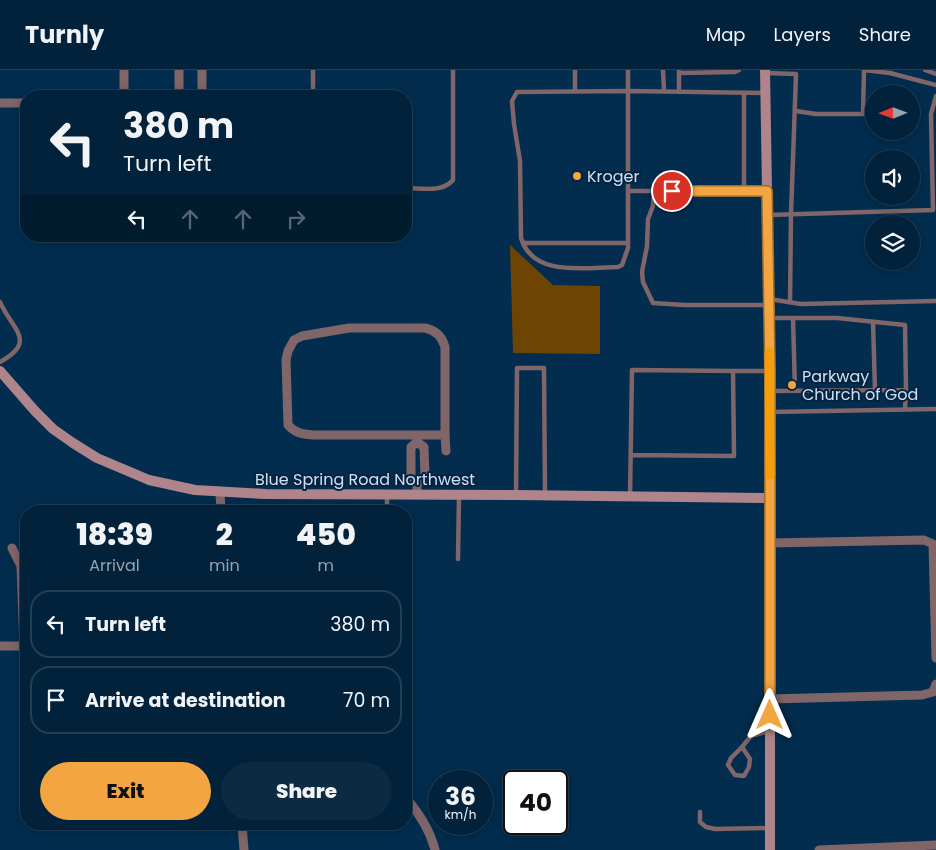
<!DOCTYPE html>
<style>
:root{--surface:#02223b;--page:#0c2a42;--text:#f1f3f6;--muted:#96a4af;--line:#233f55;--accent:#f2a541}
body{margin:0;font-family:Poppins,sans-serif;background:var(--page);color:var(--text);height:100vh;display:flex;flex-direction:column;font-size:19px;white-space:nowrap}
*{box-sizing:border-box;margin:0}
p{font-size:16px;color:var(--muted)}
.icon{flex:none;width:28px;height:28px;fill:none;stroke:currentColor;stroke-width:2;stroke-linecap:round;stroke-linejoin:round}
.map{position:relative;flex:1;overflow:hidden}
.side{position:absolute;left:20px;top:435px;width:392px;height:325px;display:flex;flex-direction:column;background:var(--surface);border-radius:20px;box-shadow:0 2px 12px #0003,0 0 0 1px var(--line)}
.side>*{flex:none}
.guide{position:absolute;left:20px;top:20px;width:392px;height:152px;border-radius:20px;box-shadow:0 2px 12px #0003,0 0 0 1px var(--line);background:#02223b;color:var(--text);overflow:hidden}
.needle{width:32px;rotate:269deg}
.buttons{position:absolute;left:865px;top:15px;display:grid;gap:10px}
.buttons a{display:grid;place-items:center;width:55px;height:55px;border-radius:50%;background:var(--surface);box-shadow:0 2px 12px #0003,0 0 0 1px var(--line);font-size:25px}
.speed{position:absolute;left:428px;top:700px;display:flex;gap:10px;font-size:25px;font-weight:700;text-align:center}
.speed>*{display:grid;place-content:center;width:65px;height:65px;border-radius:50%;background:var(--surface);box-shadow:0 2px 12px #0003,0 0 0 1px var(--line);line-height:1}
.speed small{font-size:12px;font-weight:400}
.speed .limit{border:2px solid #111;border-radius:8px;background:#fff;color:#111}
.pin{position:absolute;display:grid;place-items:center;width:42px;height:42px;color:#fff;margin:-21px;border:2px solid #fff;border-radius:50%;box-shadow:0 1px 5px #0007}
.me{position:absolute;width:55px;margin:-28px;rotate:0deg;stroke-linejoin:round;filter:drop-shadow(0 0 4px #0008)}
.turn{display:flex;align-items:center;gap:18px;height:105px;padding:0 20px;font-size:22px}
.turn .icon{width:65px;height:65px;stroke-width:2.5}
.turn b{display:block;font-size:35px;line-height:42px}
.lanes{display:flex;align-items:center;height:48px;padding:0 20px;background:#0003;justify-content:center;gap:25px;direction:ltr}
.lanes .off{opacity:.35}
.eta{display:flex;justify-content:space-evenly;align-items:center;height:85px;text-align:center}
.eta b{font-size:30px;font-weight:800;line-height:35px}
.button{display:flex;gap:10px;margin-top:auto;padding:10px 20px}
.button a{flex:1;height:58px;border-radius:30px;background:var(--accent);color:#111;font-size:20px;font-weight:800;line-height:58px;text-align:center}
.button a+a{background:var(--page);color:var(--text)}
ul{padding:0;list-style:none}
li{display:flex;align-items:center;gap:15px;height:68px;margin:0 10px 8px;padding:0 10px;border:2px solid var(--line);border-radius:20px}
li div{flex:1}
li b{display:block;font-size:19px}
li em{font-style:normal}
header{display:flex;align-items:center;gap:30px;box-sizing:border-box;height:70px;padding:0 25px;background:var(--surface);border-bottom:1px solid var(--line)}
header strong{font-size:24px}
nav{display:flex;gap:28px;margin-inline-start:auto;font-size:18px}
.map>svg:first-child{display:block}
.green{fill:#6e4403}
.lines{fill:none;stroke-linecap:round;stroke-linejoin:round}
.lane{stroke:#806569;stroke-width:4.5}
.street{stroke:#806569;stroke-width:9}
.secondary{stroke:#af858b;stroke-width:10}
.route-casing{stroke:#9d6b2a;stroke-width:12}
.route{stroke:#f2a541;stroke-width:9}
.slow{stroke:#f59e0b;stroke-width:9}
.poi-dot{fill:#f2a541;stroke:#05233e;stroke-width:2}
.labels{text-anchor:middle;stroke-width:4;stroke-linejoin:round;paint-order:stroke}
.poi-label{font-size:16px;fill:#cae0f6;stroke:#05233e;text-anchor:start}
.street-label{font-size:16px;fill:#cae0f6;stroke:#05233e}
</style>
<header>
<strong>Turnly</strong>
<nav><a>Map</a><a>Layers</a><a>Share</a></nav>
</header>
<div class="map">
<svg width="936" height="780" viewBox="0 0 936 780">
<rect width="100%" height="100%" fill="#022d4f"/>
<!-- green -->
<polygon class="green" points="510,175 553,215 600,216 600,284 513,283"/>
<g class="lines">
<!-- lane -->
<g class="lane">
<polyline points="313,0 313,26"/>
<polyline points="628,0 628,121 766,121"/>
<polyline points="663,0 664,21"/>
<polyline points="679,0 679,22"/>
<polyline points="864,0 890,3 936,15"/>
<polyline points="925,0 936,4"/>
<polyline points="679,3 735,2 739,0"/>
<polyline points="766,3 796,4 791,144 790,232"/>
<polyline points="575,21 575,0"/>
<polyline points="796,41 816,44 863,44 864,0"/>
<path d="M406,118c16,0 36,5 47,-8v-110"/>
<path d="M628,121v57l-6,17 -4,2c-32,0 -85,11 -97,-29l-1,-77 -6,-37 -2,-23 5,-9 111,-1 136,2"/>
<polyline points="654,121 653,136 648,149 647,176 642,202 643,212 653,233 684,235 768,235"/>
<polyline points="744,121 744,23"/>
<polyline points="768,145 933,140 931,44 936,26"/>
<polyline points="523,173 628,173"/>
<polyline points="769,229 801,234 936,231"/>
<path d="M0,232c12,28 38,39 0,60"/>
<polyline points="770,248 837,248 905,255 906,320 771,321"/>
<polyline points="793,248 795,321"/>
<polyline points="873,252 875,320"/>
<polyline points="733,301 770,301"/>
<polyline points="905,339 906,320"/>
<polyline points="770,342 936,339"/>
<polyline points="387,425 387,441"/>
<polyline points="516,425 517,298 544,298 545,425"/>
<polyline points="630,426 632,300 733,301 734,386 631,385"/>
<polyline points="458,489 459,425"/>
<polygon points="742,677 750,689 749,697 744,706 735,705 728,695 731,688"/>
<polyline points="742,677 751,666 769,661"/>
<polyline points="700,742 700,752 706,757 715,759 769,758"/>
</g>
<!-- street -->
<g class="street">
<polyline points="179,0 179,26"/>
<polyline points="202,0 202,26"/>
<polyline points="124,26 124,0"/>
<polyline points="0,33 26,33"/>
<polyline points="445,365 446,381"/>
<path d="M417,372v-7h-104c-11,-1 -18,-2 -25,-10l-2,-65 2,-9 6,-11 8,-4 47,-8h76c10,2 17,8 20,19v88h-28"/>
<polyline points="220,423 221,441"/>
<polyline points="417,424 417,414 411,406 411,377 417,372 424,377 425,407 417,414"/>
<polyline points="770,473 924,470 933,474 936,588"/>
<polyline points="12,478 21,496 24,576"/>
<polyline points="0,576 26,576"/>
<polyline points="770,629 922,625 933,622 936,614"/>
<path d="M406,728c13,15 24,32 29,52"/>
<polyline points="242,754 244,780"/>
<polyline points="819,780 936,775"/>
</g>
<!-- secondary -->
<g class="secondary">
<polyline points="765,0 770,301 770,780"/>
<polyline points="0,301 35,341 53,359 73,373 97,388 149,410 195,420 265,424 516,425 770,428"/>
</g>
</g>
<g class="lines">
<defs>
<polyline id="route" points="672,121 767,121 770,301 770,645"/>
</defs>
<!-- route casing -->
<use href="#route" class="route-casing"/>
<!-- route -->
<use href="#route" class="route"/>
<!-- slow -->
<polyline class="slow" points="769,282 770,405"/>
</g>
<!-- markers -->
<g class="poi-dot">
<circle cx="577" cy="106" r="5"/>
<circle cx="792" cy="315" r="5"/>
</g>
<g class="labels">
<!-- poi labels -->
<g class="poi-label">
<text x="587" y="112">Kroger</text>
<text x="802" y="312">Parkway<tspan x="802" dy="18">Church of God</tspan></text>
</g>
<!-- street labels -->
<g class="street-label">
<text x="365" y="415">Blue Spring Road Northwest</text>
</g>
</g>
</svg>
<div class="buttons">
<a><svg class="needle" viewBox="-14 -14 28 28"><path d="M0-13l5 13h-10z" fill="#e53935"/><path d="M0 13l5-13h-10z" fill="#96a4af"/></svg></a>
<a><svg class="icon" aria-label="sound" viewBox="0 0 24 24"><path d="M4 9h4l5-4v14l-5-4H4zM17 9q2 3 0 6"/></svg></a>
<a><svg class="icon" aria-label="layers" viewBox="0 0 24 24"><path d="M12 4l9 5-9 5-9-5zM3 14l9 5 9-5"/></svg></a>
</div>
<div class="speed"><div>36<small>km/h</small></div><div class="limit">40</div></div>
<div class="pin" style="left:672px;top:121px;background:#d93025"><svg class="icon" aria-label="arrive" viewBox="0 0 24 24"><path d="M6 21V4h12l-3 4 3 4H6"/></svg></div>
<svg class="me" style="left:770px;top:645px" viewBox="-20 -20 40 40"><path d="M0-17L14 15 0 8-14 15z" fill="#f2a541" stroke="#fff" stroke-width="4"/></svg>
<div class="guide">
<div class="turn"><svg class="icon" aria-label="left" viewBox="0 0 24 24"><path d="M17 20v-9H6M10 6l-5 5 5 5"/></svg><div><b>380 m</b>Turn left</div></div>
<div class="lanes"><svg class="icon" aria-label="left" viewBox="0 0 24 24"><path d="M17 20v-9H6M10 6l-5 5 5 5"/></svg><svg class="icon off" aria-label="ahead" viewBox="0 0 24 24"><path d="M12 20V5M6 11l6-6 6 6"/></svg><svg class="icon off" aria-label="ahead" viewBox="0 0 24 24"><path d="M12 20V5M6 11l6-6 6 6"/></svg><svg class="icon off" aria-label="right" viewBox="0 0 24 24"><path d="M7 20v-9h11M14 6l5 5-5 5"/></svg></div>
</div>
<section class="side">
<div class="eta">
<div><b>18:39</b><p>Arrival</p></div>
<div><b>2</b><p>min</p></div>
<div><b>450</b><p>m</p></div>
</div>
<ul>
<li><svg class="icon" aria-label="left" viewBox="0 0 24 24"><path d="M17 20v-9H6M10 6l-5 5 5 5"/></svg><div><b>Turn left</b></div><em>380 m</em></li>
<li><svg class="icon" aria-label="arrive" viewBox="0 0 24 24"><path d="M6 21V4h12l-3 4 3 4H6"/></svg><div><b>Arrive at destination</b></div><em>70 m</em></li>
</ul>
<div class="button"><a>Exit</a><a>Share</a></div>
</section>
</div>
